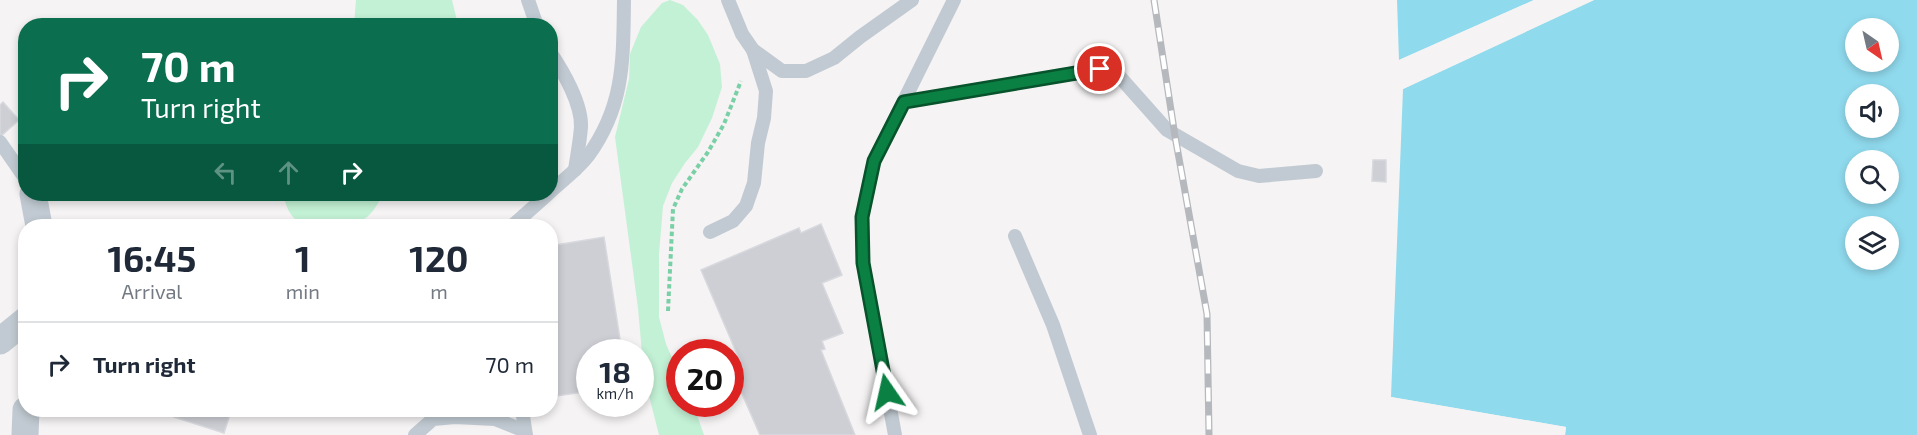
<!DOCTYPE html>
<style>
:root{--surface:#fff;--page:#f6f6f7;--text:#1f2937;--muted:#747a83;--line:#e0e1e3}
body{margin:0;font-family:"Exo 2",sans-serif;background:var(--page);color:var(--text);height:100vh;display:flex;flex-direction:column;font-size:22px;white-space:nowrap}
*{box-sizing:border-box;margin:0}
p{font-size:20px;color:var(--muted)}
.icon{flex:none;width:33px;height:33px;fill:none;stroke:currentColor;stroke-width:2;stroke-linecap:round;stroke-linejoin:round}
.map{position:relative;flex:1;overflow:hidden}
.side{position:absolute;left:18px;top:219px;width:540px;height:198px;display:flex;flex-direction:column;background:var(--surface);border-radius:24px;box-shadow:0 3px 9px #0003}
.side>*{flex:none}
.hud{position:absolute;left:18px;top:18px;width:540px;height:183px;border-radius:24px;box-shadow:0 3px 9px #0003;background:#0b6e4f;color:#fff;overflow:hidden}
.needle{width:39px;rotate:146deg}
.tools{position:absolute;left:1845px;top:18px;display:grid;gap:12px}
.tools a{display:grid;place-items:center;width:54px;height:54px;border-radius:50%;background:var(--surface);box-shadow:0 3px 9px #0003;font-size:30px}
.speed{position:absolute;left:576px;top:339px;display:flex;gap:12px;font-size:30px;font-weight:700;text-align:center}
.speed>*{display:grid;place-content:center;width:78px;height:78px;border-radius:50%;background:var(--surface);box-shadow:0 3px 9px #0003;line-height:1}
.speed small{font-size:15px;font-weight:400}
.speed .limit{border:9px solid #d22;background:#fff;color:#111}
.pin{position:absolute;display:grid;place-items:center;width:51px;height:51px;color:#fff;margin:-26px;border:3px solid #fff;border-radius:50%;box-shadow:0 2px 6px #0007}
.me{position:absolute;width:66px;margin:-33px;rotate:349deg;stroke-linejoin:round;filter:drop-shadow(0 0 4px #0008)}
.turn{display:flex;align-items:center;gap:21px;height:126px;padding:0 24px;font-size:27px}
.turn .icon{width:78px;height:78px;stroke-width:2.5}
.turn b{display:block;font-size:42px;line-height:51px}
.lanes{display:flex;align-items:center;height:57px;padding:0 24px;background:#0003;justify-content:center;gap:30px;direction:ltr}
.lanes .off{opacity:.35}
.eta{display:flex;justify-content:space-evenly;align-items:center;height:102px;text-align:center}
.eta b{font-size:36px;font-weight:700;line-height:42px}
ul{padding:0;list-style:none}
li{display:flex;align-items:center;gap:18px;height:84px;padding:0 24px;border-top:2px solid var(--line)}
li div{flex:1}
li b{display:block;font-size:22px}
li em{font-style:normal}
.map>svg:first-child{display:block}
.green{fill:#c3f1d5}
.water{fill:#90daee;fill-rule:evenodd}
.pier{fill:#f5f3f3}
.building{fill:#cdcfd5;stroke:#d7d9de;stroke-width:1.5}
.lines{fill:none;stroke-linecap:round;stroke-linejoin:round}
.path{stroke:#7ad0a6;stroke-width:4;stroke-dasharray:4.5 3;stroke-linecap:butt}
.lane{stroke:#c1cad2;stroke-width:14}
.street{stroke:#c1cad2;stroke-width:27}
.rail-casing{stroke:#b5b8bd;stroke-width:7}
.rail{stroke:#fff;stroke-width:4.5;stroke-dasharray:14;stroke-linecap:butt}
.route-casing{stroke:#07532c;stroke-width:15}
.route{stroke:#0b8043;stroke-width:10}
</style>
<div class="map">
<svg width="1917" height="435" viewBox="0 0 1917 435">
<rect width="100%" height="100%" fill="#f5f3f3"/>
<!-- green -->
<g class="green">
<polygon points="356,0 452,0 458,25 354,25"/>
<polygon points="670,0 683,5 697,19 708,35 720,64 722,87 712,118 698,147 685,163 672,183 663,206 659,254 659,317 666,344 679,374 680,404 693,404 704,435 659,435 644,376 638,308 615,137 629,79 630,54 641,27 662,3"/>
<path d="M284,194h99c-6,11 -11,22 -24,28 -8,4 -47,5 -56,2 -11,-3 -19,-20 -19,-30z"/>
</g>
<!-- water -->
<g class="water">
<polygon points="1397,0 1534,0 1399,60"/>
<path d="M1594,0h323v435h-352l1,-8 -175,-30 12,-308zM1856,28h32v34h-32zM1856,94h32v34h-32zM1856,160h32v34h-32zM1856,226h32v34h-32z"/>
</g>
<!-- pier -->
<g class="pier">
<polygon points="1534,0 1537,0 1535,3 1400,63 1399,60"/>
<polygon points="1587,0 1594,0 1403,89 1402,86"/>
<polygon points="1391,397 1566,427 1565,435 1562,435 1563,430 1391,400"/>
</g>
<!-- building -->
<g class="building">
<polygon points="3,102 19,120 0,137 0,105"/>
<polygon points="1373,160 1386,160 1386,182 1372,181"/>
<polygon points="821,224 842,275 822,283 843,333 822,341 825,349 821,350 855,435 760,435 733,373 743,368 701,270 799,228 801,233"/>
<polygon points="604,237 622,352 590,352 590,391 550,397 550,246"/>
<polygon points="177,410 226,410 231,411 224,433 174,417"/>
</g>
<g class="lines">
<!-- path -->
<polyline class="path" points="668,311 673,209 682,189 708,152 724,124 741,81"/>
<!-- lane -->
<g class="lane">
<polyline points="528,0 537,26"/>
<polyline points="728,0 742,34 753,50 782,71 806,71 834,58 860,37 912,0"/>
<path d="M550,52c13,19 32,52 31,75 -1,14 -4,29 -6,43"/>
<polyline points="904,102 1100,69 1119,76 1167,130 1238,171 1259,176 1316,171"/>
<polyline points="0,142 25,178"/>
<path d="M550,192c13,-12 27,-22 38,-36 37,-51 35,-97 36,-156"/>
<polyline points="512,226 548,194"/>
<polyline points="710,232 733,221 746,206 754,183 758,143 764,118 766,91 753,50"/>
<polyline points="1015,236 1053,325 1090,435"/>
<polyline points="522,410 526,435"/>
<polyline points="415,435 433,419 455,417 495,419 525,431"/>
<polyline points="895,435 863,263 862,217 874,161 954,0"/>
</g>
<!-- street -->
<g class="street">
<polyline points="33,194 39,226"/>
<polyline points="0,341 26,320"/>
<polyline points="25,435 26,410"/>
</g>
<defs>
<polyline id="rail" points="1154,0 1175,136 1207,314 1209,435"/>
</defs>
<!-- rail casing -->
<use href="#rail" class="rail-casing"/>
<!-- rail -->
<use href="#rail" class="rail"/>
</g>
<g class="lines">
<defs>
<polyline id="route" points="887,392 863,263 862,217 874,161 904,102 1100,69"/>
</defs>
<!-- route casing -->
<use href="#route" class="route-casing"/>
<!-- route -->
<use href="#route" class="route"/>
</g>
</svg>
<div class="tools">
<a><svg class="needle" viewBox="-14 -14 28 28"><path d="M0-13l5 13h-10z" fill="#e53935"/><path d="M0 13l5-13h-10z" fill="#747a83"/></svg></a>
<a><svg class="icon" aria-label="sound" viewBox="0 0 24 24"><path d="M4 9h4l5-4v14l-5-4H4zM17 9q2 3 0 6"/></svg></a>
<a><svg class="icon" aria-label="search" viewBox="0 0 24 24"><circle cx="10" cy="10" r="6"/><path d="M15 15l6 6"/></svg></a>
<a><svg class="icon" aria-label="layers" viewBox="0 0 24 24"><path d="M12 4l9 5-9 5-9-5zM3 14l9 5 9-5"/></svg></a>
</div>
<div class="speed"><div>18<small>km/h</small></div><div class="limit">20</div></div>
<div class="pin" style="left:1100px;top:69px;background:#d93025"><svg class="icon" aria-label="arrive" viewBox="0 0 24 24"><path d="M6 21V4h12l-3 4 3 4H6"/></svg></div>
<svg class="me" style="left:887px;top:392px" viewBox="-20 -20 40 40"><path d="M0-17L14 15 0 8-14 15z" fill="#0b8043" stroke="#fff" stroke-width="4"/></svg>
<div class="hud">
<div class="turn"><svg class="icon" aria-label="right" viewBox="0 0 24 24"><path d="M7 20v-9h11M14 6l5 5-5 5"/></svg><div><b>70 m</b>Turn right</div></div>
<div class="lanes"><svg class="icon off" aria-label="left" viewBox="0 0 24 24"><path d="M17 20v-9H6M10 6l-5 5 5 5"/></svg><svg class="icon off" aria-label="ahead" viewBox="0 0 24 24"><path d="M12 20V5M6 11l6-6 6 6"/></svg><svg class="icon" aria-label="right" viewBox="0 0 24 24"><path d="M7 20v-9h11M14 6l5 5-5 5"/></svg></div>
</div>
<section class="side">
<div class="eta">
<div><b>16:45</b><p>Arrival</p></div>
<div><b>1</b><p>min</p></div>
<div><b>120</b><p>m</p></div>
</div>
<ul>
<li><svg class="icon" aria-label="right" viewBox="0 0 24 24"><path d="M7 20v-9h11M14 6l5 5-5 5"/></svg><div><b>Turn right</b></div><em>70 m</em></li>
</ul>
</section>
</div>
